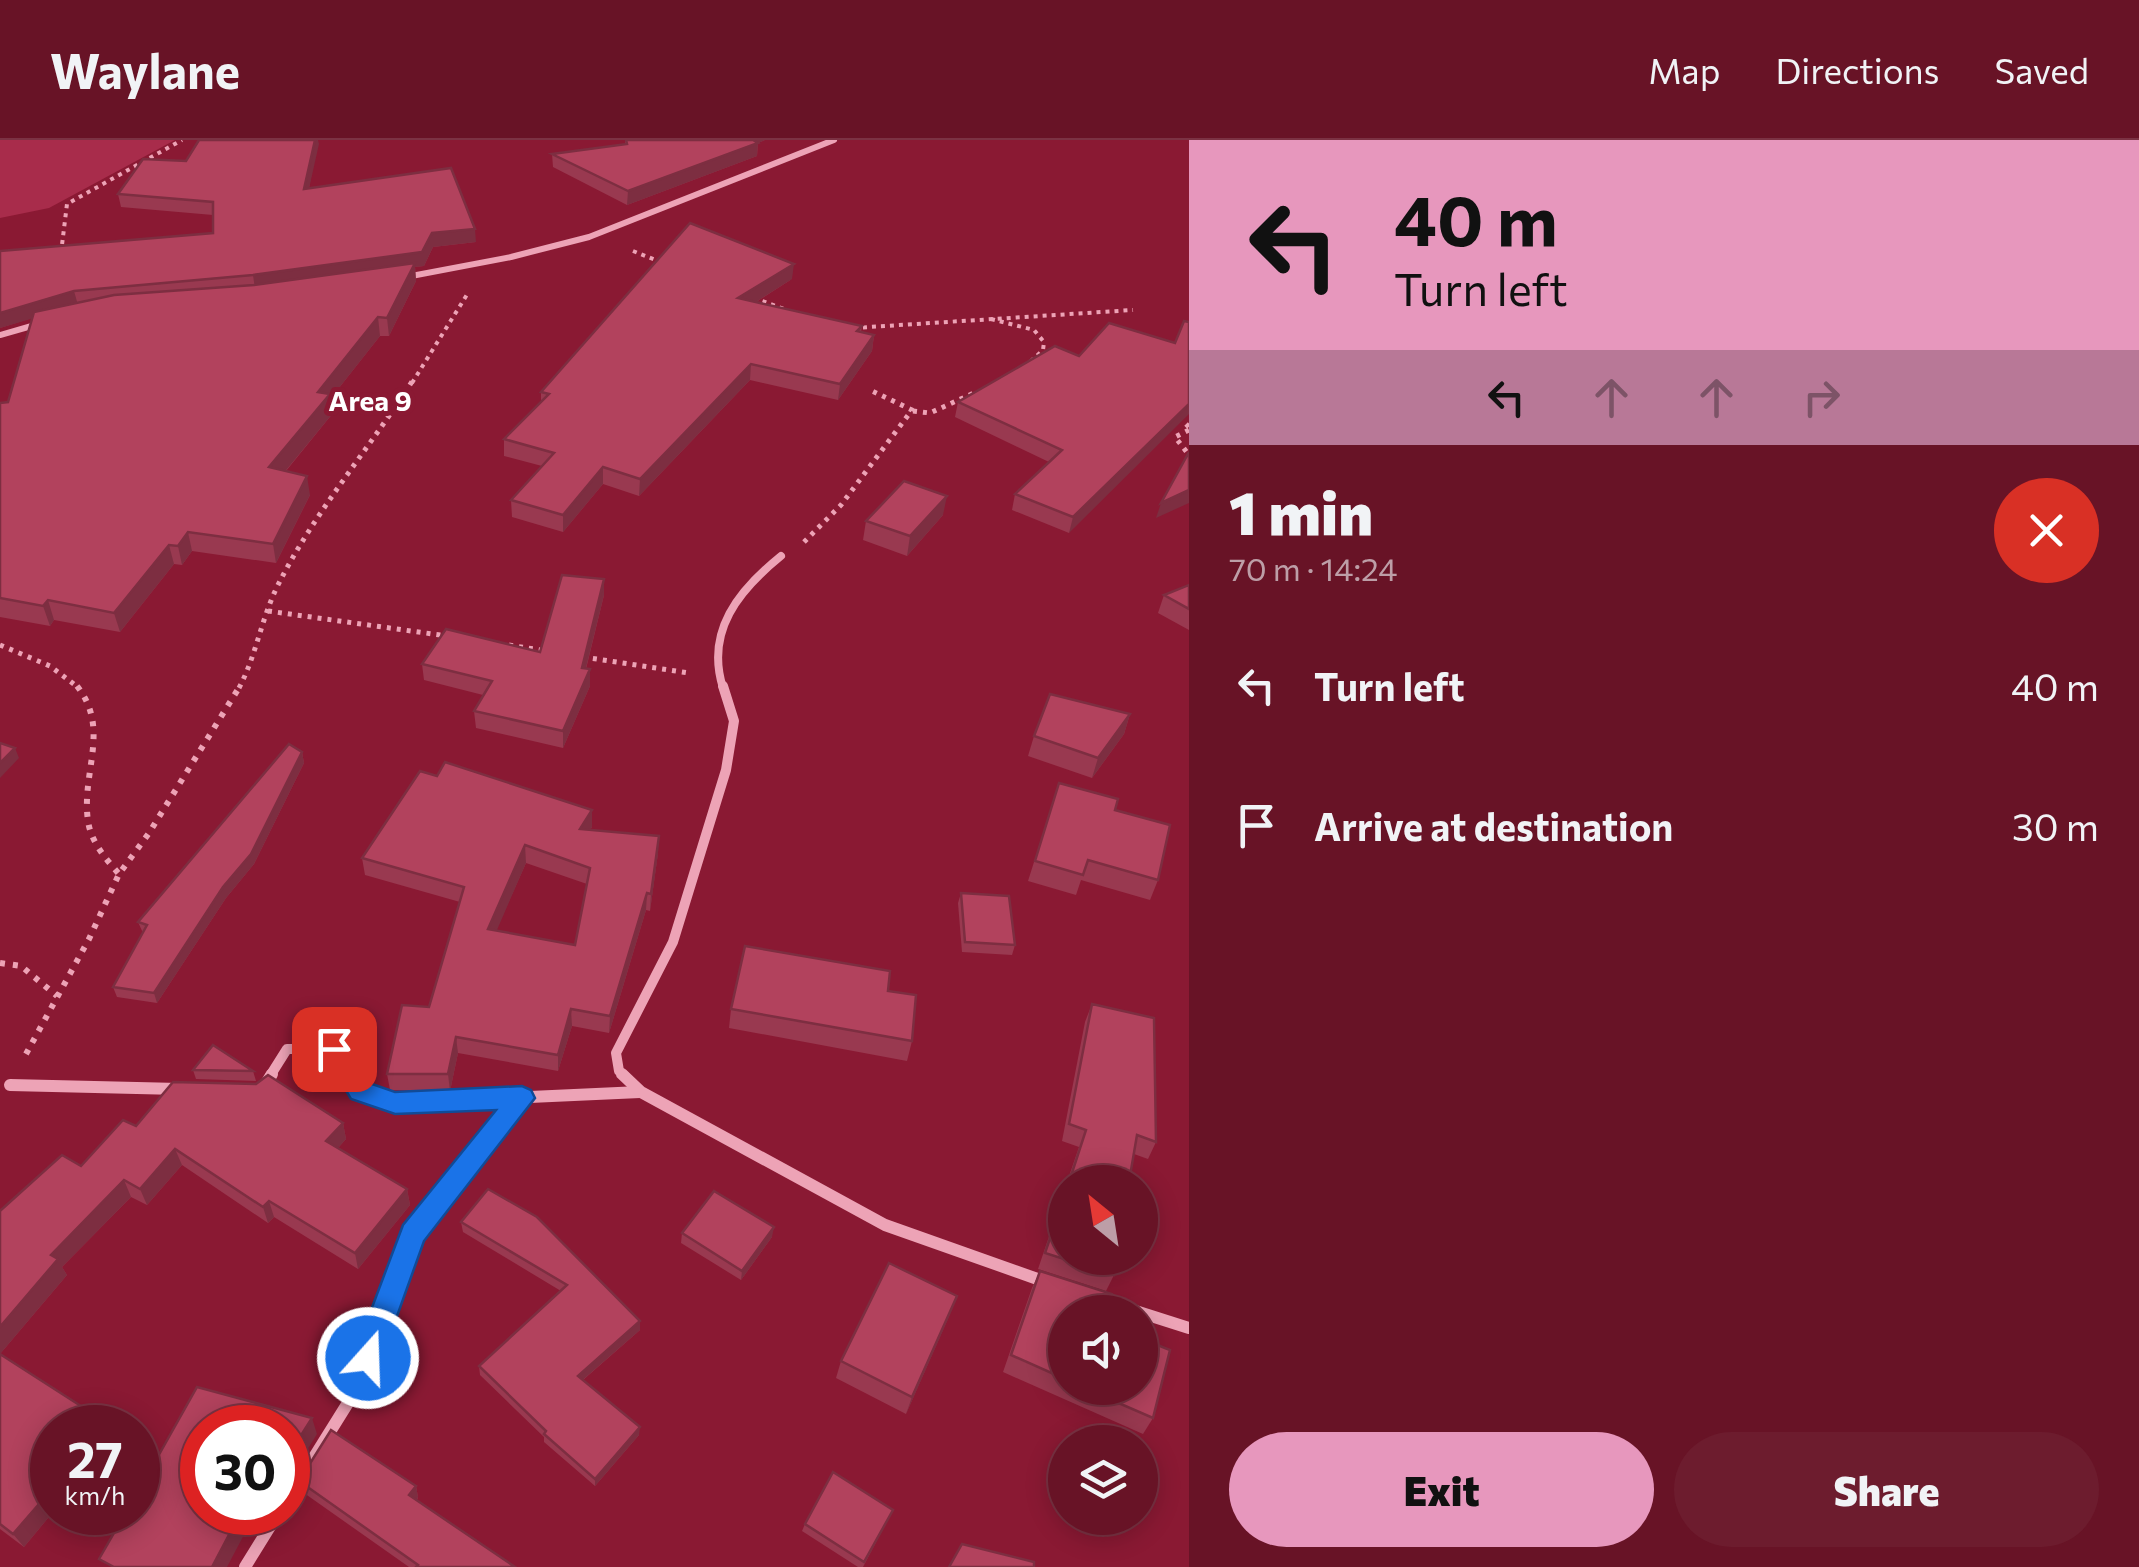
<!DOCTYPE html>
<meta charset="utf-8">
<style>
:root{--surface:#681326;--page:#6d1c2e;--text:#f1f3f6;--muted:#bd9ea7;--line:#7b3243;--accent:#e797bd}
body{margin:0;font-family:Commissioner,sans-serif;background:var(--page);color:var(--text);height:100vh;display:flex;flex-direction:column;font-size:38px;white-space:nowrap}
*{box-sizing:border-box;margin:0}
p{font-size:32px;color:var(--muted)}
.icon{flex:none;width:55px;height:55px;fill:none;stroke:currentColor;stroke-width:2;stroke-linecap:round;stroke-linejoin:round}
.map{position:relative;flex:1;overflow:hidden}
.side{display:flex;flex-direction:column;background:var(--surface);width:950px}
.side>*{flex:none}
.hud{background:#e797bd;color:#111;overflow:hidden}
.needle{width:65px;rotate:330deg}
.controls{position:absolute;left:1048px;top:1025px;display:grid;gap:20px}
.controls a{display:grid;place-items:center;width:110px;height:110px;border-radius:50%;background:var(--surface);box-shadow:0 5px 25px #0003,0 0 0 2px var(--line);font-size:50px}
.speed{position:absolute;left:30px;top:1265px;display:flex;gap:20px;font-size:50px;font-weight:700;text-align:center}
.speed>*{display:grid;place-content:center;width:130px;height:130px;border-radius:50%;background:var(--surface);box-shadow:0 5px 25px #0003,0 0 0 2px var(--line);line-height:1}
.speed small{font-size:25px;font-weight:400}
.speed .limit{border:15px solid #d22;background:#fff;color:#111}
.pin{position:absolute;display:grid;place-items:center;width:85px;height:85px;color:#fff;margin:-42px;border-radius:20px;box-shadow:0 5px 15px #0006}
.me{position:absolute;width:110px;margin:-55px;rotate:20deg;stroke-linejoin:round;filter:drop-shadow(0 0 8px #0008)}
.turn{display:flex;align-items:center;gap:35px;height:210px;padding:0 40px;font-size:45px}
.turn .icon{width:130px;height:130px;stroke-width:2.5}
.turn b{display:block;font-size:70px;line-height:85px}
.lanes{display:flex;align-items:center;height:95px;padding:0 40px;background:#0003;justify-content:center;gap:50px;direction:ltr}
.lanes .off{opacity:.35}
.round{display:grid;place-items:center;flex:none;width:105px;height:105px;border-radius:52px;background:var(--page)}
.headline{display:flex;align-items:center;justify-content:space-between;height:170px;padding:0 40px}
h1{font-size:60px;font-weight:800;line-height:75px}
.action{display:flex;gap:20px;margin-top:auto;padding:20px 40px}
.action a{flex:1;height:115px;border-radius:60px;background:var(--accent);color:#111;font-size:40px;font-weight:800;line-height:115px;text-align:center}
.action a+a{background:var(--page);color:var(--text)}
ul{padding:0;list-style:none}
li{display:flex;align-items:center;gap:30px;height:140px;padding:0 40px}
li div{flex:1}
li b{display:block;font-size:38px}
li em{font-style:normal}
header{display:flex;align-items:center;gap:60px;box-sizing:border-box;height:140px;padding:0 50px;background:var(--surface);border-bottom:2px solid var(--line)}
header strong{font-size:48px}
nav{display:flex;gap:55px;margin-inline-start:auto;font-size:35px}
main{display:flex;flex:1;min-height:0}
.map>svg:first-child{display:block}
.green{fill:#a82c4b}
.lines{fill:none;stroke-linecap:round;stroke-linejoin:round}
.path-far2{stroke:#eda3b6;stroke-width:4;stroke-dasharray:4 5;stroke-linecap:butt}
.path-far1{stroke:#eda3b6;stroke-width:5;stroke-dasharray:4 6;stroke-linecap:butt}
.path{stroke:#eda3b6;stroke-width:6;stroke-dasharray:5 8;stroke-linecap:butt}
.minor-far3{stroke:#eda3b6;stroke-width:6}
.minor-far2{stroke:#eda3b6;stroke-width:8}
.minor-far1{stroke:#eda3b6;stroke-width:10}
.minor{stroke:#eda3b6;stroke-width:12}
.wall{fill:#993950;fill-rule:evenodd}
.shaded-wall{fill:#7d2e41}
.building{fill:#b2425d;stroke:#7d2e41;stroke-width:2.5;fill-rule:evenodd}
.route{fill:#1a73e8;stroke:#114b97;stroke-width:2.5}
.labels{text-anchor:middle;stroke-width:10;stroke-linejoin:round;paint-order:stroke}
.far-quarter-label{font-size:28px;font-weight:bold;fill:#fff;stroke:#8a1933}
</style>
<header>
<strong>Waylane</strong>
<nav><a>Map</a><a>Directions</a><a>Saved</a></nav>
</header>
<main>
<div class="map">
<svg width="1189" height="1427" viewBox="0 0 1189 1427">
<rect width="100%" height="100%" fill="#8a1933"/>
<!-- green -->
<polygon class="green" points="0,0 175,0 49,68 0,78"/>
<g class="lines">
<!-- path-far2 -->
<g class="path-far2">
<polyline points="633,111 663,123"/>
<polyline points="61,113 67,64 182,0"/>
<polyline points="754,158 784,169"/>
<polyline points="991,179 1034,190 1044,202 1043,210 1030,222"/>
<polyline points="854,188 1133,170"/>
<polyline points="412,243 468,153"/>
</g>
<!-- path-far1 -->
<g class="path-far1">
<polyline points="913,271 930,273 976,252"/>
<polyline points="1179,277 1189,287"/>
<polyline points="1189,290 1175,297 1189,315"/>
<polyline points="804,402 841,365 912,270 870,250"/>
<polyline points="268,471 447,496"/>
<polyline points="0,505 50,526 79,548"/>
<polyline points="509,505 546,511"/>
<polyline points="583,517 689,533"/>
<path d="M239,548c17,-32 22,-68 38,-101 36,-73 92,-138 136,-207"/>
</g>
<!-- path -->
<g class="path">
<path d="M77,546c34,43 4,86 11,135 3,21 18,38 31,53"/>
<polyline points="0,823 21,826 57,856"/>
<polyline points="26,914 89,799 119,734 149,693 240,546"/>
</g>
<!-- minor-far3 -->
<g class="minor-far3">
<polyline points="406,137 511,117 589,97 834,0"/>
<polyline points="0,195 42,183"/>
</g>
<!-- minor-far2 -->
<path class="minor-far2" d="M723,548c-18,-57 16,-98 58,-132"/>
<!-- minor-far1 -->
<g class="minor-far1">
<polyline points="270,936 287,909 334,909 351,936"/>
<polyline points="625,936 619,931 616,913 673,802 726,630 734,581 723,546"/>
</g>
<!-- minor -->
<g class="minor">
<polyline points="349,934 360,951 395,963 640,952"/>
<polyline points="622,934 641,952 885,1085 1046,1142"/>
<polyline points="10,945 179,949"/>
<polyline points="264,947 272,934"/>
<polyline points="1101,1160 1189,1188"/>
<polyline points="288,1359 356,1250 413,1094 522,957"/>
<polyline points="245,1427 279,1372"/>
</g>
</g>
<!-- wall -->
<g class="wall">
<polygon points="199,0 318,0 309,48 476,102 433,107 424,126 415,127 416,141 389,196 380,196 331,258 333,273 286,331 310,355 276,423 192,411 182,425 174,424 120,492 54,480 50,486 0,477 0,263 8,262 32,178 0,188 0,111 213,93 213,75 121,67 118,54 186,21"/>
<polygon points="625,0 765,0 758,3 757,16 627,65 553,27 552,14 625,4"/>
<polygon points="792,139 756,162 862,186 861,192 874,195 872,211 838,260 750,240 639,356 603,344 563,392 512,377 511,360 542,326 504,316 504,299 541,263 541,252"/>
<polygon points="1189,182 1069,393 1012,370 1015,354 1049,322 955,277 958,262 1079,216 1175,203"/>
<polygon points="943,375 907,416 863,400 866,381"/>
<polygon points="604,439 604,455 586,529 590,529 590,546 563,608 476,588 474,571 483,555 424,540 422,524 540,512"/>
<polygon points="1189,445 1189,490 1158,473 1164,455"/>
<polygon points="1130,574 1124,594 1092,638 1028,616 1034,596"/>
<polygon points="302,612 304,623 254,724 226,758 157,863 117,857 113,847 143,793 138,782"/>
<path d="M437,636l155,34v17l-2,3 68,23 -8,58 -4,-1 -37,123 -37,-7 -14,45 -100,-18 -8,38 -60,-1 -3,-16 42,-67 31,-105 -95,-27 -3,-17zM526,723l61,21 -12,61 -79,-15z"/>
<polygon points="1059,643 1115,670 1158,740 1150,760 1081,740 1076,755 1028,741"/>
<polygon points="961,753 1015,805 1012,815 962,812 958,763"/>
<polygon points="888,851 912,901 907,921 729,888 731,869"/>
<polygon points="1092,864 1156,1002 1148,1019 1134,1014 1129,1042 1067,1042 1079,1007 1062,1001 1085,882"/>
<polygon points="193,930 253,931 256,941 196,939"/>
<polygon points="343,983 346,999 338,1008 407,1049 410,1065 358,1129 274,1077 268,1083 182,1025 147,1065 131,1057 62,1127 67,1135 0,1214 81,1026 136,986"/>
<polygon points="488,1049 640,1190 583,1240 639,1295 595,1346 544,1302 544,1297 480,1235 479,1226 561,1151 463,1092 461,1082"/>
<polygon points="1065,1049 1065,1118 1114,1135 1106,1151 1038,1129"/>
<polygon points="682,1093 772,1097 741,1140 681,1103"/>
<polygon points="1040,1131 1065,1172 1065,1248 1140,1248 1153,1278 1143,1294 1003,1232 1032,1148"/>
<polygon points="950,1174 906,1274 836,1238 841,1221"/>
<polygon points="0,1214 98,1277 104,1288 52,1288 53,1372 24,1407 0,1389"/>
<polygon points="299,1341 416,1346 418,1357 417,1360 515,1427 409,1427 304,1353"/>
<polygon points="893,1370 863,1427 858,1427 802,1391 805,1384"/>
</g>
<!-- shaded-wall -->
<g class="shaded-wall">
<polygon points="315,0 318,0 319,4 306,62 304,49"/>
<polygon points="746,0 765,0 758,3 757,16 627,65 628,51"/>
<polygon points="475,89 476,102 433,107 424,126 415,127 416,141 389,196 387,178 255,149 253,135 432,93"/>
<polygon points="794,124 792,139 737,174 738,158"/>
<polygon points="74,151 78,165 0,188 0,173"/>
<polygon points="378,177 380,196 331,258 333,273 273,346 269,327 318,252"/>
<polygon points="874,195 872,211 838,260 840,244"/>
<polygon points="751,224 750,240 639,356 640,339"/>
<polygon points="1189,264 1189,274 1069,393 1073,377"/>
<polygon points="603,327 603,344 563,392 563,375"/>
<polygon points="307,336 310,355 276,423 273,404"/>
<polygon points="1189,350 1189,363 1156,378 1161,363"/>
<polygon points="947,356 943,375 907,416 910,396"/>
<polygon points="188,392 192,411 182,425 178,406"/>
<polygon points="169,405 174,424 120,492 114,473"/>
<polygon points="604,439 604,455 582,544 582,528"/>
<polygon points="48,460 54,480 50,486 43,466"/>
<polygon points="590,529 590,546 563,608 563,591"/>
<polygon points="1130,574 1124,594 1092,638 1098,618"/>
<polygon points="15,608 19,618 0,638 0,623"/>
<polygon points="302,612 304,623 254,724 226,758 157,863 154,853"/>
<polygon points="592,670 592,687 580,706 580,689"/>
<polygon points="659,696 658,713 650,771 651,754"/>
<polygon points="525,705 526,723 490,806 488,789"/>
<polygon points="647,753 646,770 609,893 610,876"/>
<polygon points="571,869 572,886 558,931 558,915"/>
<polygon points="456,897 458,913 450,951 448,934"/>
<polygon points="343,983 346,999 330,1017 326,1001"/>
<polygon points="175,1009 182,1025 147,1065 140,1049"/>
<polygon points="124,1040 131,1057 62,1127 67,1135 0,1214 0,1187 51,1115"/>
<polygon points="407,1049 410,1065 358,1129 355,1113"/>
<polygon points="269,1061 274,1077 268,1083 263,1067"/>
<polygon points="774,1087 772,1097 741,1140 742,1131"/>
<polygon points="957,1156 950,1174 906,1274 912,1257"/>
<polygon points="640,1181 640,1190 578,1244 578,1236"/>
<polygon points="98,1277 104,1288 89,1288"/>
<polygon points="312,1278 317,1294 288,1341 288,1316"/>
<polygon points="640,1287 639,1295 595,1346 595,1339"/>
<polygon points="416,1346 418,1357 412,1367 409,1355"/>
<polygon points="52,1349 53,1372 24,1407 13,1394"/>
<polygon points="241,1372 256,1372 227,1427 212,1427"/>
</g>
<!-- building -->
<g class="building">
<polygon points="199,0 315,0 304,49 451,28 475,89 432,93 422,112 253,135 74,151 0,173 0,111 213,93 213,62 118,54 143,19 186,21"/>
<polygon points="626,0 753,0 758,3 628,51 552,14 627,4"/>
<polygon points="690,83 794,124 738,158 862,186 857,191 874,195 840,244 751,224 640,339 603,327 563,375 511,360 554,313 504,299 549,254 541,252"/>
<polygon points="415,123 387,178 378,177 318,252 330,254 269,327 307,336 273,404 188,392 178,406 169,405 114,473 48,460 43,466 0,458 0,263 8,262 34,172 114,155 254,145"/>
<polygon points="1184,181 1189,182 1189,264 1073,377 1015,354 1062,310 958,262 1055,206 1079,216 1109,183 1175,203"/>
<polygon points="1189,312 1189,350 1161,363"/>
<polygon points="904,341 947,356 910,396 866,381"/>
<polygon points="562,435 604,439 582,528 590,529 563,591 474,571 492,541 422,524 446,489 540,512"/>
<polygon points="1189,445 1189,469 1164,455"/>
<polygon points="1050,554 1130,574 1098,618 1034,596"/>
<polygon points="0,603 15,608 0,623"/>
<polygon points="289,604 302,612 251,714 223,747 154,853 113,847 147,785 138,782"/>
<path d="M445,622l147,48 -12,19 79,7 -8,58 -4,-1 -37,123 -39,-7 -13,46 -102,-18 -8,37h-61l15,-69 27,2 35,-120 -102,-29 58,-87 17,5zM525,705l65,23 -15,77 -87,-16z"/>
<polygon points="1059,643 1118,659 1115,670 1170,685 1158,740 1088,720 1083,735 1035,721"/>
<polygon points="961,753 1009,756 1015,805 965,802"/>
<polygon points="745,806 890,831 888,851 916,855 912,901 731,869"/>
<polygon points="1092,864 1154,878 1156,1002 1137,995 1129,1042 1069,1042 1086,990 1069,984"/>
<polygon points="213,905 253,931 193,930"/>
<polygon points="268,935 343,983 326,1001 407,1049 355,1113 269,1061 263,1067 175,1009 140,1049 124,1040 51,1115 58,1119 0,1187 0,1071 1,1070 62,1015 81,1026 123,980 136,986 173,942 256,944"/>
<polygon points="488,1049 537,1077 640,1181 578,1236 640,1287 595,1339 544,1294 546,1291 479,1226 567,1145 461,1082"/>
<polygon points="714,1051 774,1087 742,1131 682,1093"/>
<polygon points="1065,1054 1065,1118 1117,1118 1114,1135 1045,1113"/>
<polygon points="889,1123 957,1156 912,1257 841,1221"/>
<polygon points="1040,1131 1112,1154 1109,1172 1065,1172 1065,1239 1011,1215"/>
<polygon points="1140,1198 1170,1210 1153,1278 1084,1248 1140,1248"/>
<polygon points="0,1214 98,1277 89,1288 52,1288 52,1349 13,1394 0,1384"/>
<polygon points="197,1247 312,1278 288,1316 288,1288 202,1288 202,1372 241,1372 212,1427 114,1427 99,1419 126,1372 138,1372 138,1352"/>
<polygon points="331,1290 416,1346 409,1355 515,1427 416,1427 418,1425 299,1341"/>
<polygon points="833,1332 893,1370 864,1422 805,1384"/>
<polygon points="962,1404 1034,1422 1034,1427 949,1427"/>
</g>
<!-- route -->
<polygon class="route" points="334,899 343,902 369,943 395,952 522,946 531,950 535,958 424,1101 378,1229 368,1233 357,1229 353,1218 403,1085 496,970 395,974 351,959 321,909 325,902"/>
<g class="labels">
<!-- far-quarter labels -->
<g class="far-quarter-label">
<text x="370" y="271">Area 9</text>
</g>
</g>
</svg>
<div class="controls">
<a><svg class="needle" viewBox="-14 -14 28 28"><path d="M0-13l5 13h-10z" fill="#e53935"/><path d="M0 13l5-13h-10z" fill="#bd9ea7"/></svg></a>
<a><svg class="icon" aria-label="sound" viewBox="0 0 24 24"><path d="M4 9h4l5-4v14l-5-4H4zM17 9q2 3 0 6"/></svg></a>
<a><svg class="icon" aria-label="layers" viewBox="0 0 24 24"><path d="M12 4l9 5-9 5-9-5zM3 14l9 5 9-5"/></svg></a>
</div>
<div class="speed"><div>27<small>km/h</small></div><div class="limit">30</div></div>
<div class="pin" style="left:334px;top:909px;background:#d93025"><svg class="icon" aria-label="arrive" viewBox="0 0 24 24"><path d="M6 21V4h12l-3 4 3 4H6"/></svg></div>
<svg class="me" style="left:368px;top:1218px" viewBox="-20 -20 40 40"><circle r="17" fill="#1a73e8" stroke="#fff" stroke-width="3"/><path d="M0-11L8 9 0 5-8 9z" fill="#fff"/></svg>
</div>
<section class="side">
<div class="hud">
<div class="turn"><svg class="icon" aria-label="left" viewBox="0 0 24 24"><path d="M17 20v-9H6M10 6l-5 5 5 5"/></svg><div><b>40 m</b>Turn left</div></div>
<div class="lanes"><svg class="icon" aria-label="left" viewBox="0 0 24 24"><path d="M17 20v-9H6M10 6l-5 5 5 5"/></svg><svg class="icon off" aria-label="ahead" viewBox="0 0 24 24"><path d="M12 20V5M6 11l6-6 6 6"/></svg><svg class="icon off" aria-label="ahead" viewBox="0 0 24 24"><path d="M12 20V5M6 11l6-6 6 6"/></svg><svg class="icon off" aria-label="right" viewBox="0 0 24 24"><path d="M7 20v-9h11M14 6l5 5-5 5"/></svg></div>
</div>
<div class="headline"><div><h1>1 min</h1><p>70 m · 14:24</p></div><a class="round" style="background:#d93025;color:#fff"><svg class="icon" aria-label="close" viewBox="0 0 24 24"><path d="M6 6l12 12M18 6L6 18"/></svg></a></div>
<ul>
<li><svg class="icon" aria-label="left" viewBox="0 0 24 24"><path d="M17 20v-9H6M10 6l-5 5 5 5"/></svg><div><b>Turn left</b></div><em>40 m</em></li>
<li><svg class="icon" aria-label="arrive" viewBox="0 0 24 24"><path d="M6 21V4h12l-3 4 3 4H6"/></svg><div><b>Arrive at destination</b></div><em>30 m</em></li>
</ul>
<div class="action"><a>Exit</a><a>Share</a></div>
</section>
</main>
